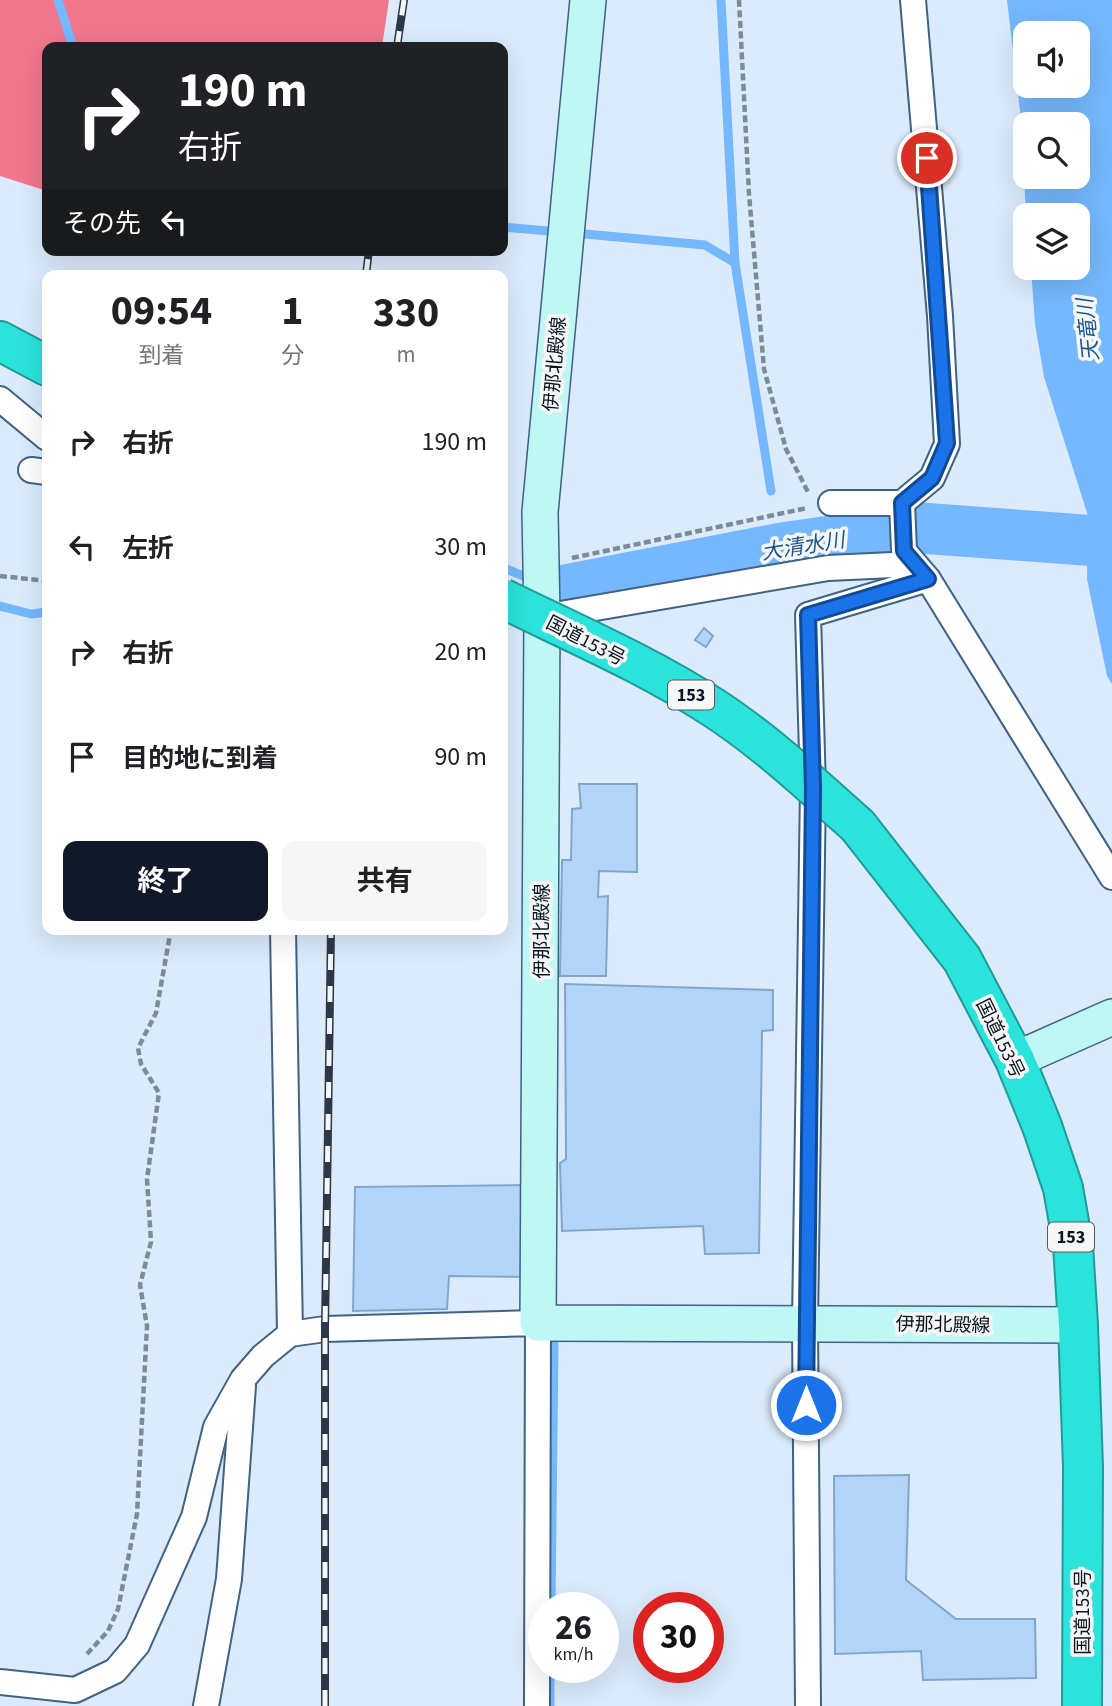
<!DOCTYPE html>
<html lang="ja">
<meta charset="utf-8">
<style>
:root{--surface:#fff;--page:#f6f6f6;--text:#202124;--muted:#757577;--accent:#111827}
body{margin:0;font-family:"Source Sans 3","Noto Sans JP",sans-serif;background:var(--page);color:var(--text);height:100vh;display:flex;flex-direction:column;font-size:26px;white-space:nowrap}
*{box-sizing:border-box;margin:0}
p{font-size:23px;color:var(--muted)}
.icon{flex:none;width:38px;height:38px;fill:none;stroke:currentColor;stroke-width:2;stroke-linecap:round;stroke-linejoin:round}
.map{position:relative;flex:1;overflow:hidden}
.drawer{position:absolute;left:42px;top:270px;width:466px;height:665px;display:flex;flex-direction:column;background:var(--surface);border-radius:14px;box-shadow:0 7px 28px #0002}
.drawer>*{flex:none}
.banner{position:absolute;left:42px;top:42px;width:466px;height:214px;border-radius:14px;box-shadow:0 7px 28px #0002;background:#202124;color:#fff;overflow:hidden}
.buttons{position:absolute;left:1013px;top:21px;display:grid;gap:14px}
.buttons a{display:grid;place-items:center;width:77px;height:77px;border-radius:14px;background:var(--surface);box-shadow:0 7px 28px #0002;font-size:35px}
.speed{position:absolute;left:528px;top:1592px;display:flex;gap:14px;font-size:35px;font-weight:700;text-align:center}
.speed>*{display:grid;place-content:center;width:91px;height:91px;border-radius:50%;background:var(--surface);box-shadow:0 7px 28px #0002;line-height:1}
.speed small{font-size:18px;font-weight:400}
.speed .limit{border:10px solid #d22;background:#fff;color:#111}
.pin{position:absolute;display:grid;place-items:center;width:60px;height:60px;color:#fff;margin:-30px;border:4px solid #fff;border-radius:50%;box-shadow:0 2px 7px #0007}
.me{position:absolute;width:77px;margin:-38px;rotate:0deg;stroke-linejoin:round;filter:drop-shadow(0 0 5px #0008)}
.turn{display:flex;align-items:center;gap:24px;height:147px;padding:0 21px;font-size:32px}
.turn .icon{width:91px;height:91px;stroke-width:2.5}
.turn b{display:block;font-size:49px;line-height:60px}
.then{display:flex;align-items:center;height:66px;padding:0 21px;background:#0003;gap:14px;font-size:26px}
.eta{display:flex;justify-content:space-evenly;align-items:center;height:119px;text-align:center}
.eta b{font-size:42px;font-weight:700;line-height:49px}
.button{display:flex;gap:14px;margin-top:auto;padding:14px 21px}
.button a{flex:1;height:80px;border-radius:14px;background:var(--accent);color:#fff;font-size:28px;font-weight:700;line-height:80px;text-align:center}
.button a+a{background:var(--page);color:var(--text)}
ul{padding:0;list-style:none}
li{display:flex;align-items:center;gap:21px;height:105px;padding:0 21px}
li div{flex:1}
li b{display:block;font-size:26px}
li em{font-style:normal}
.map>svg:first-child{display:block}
.forest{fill:#f1778e}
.water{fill:#75b8fd;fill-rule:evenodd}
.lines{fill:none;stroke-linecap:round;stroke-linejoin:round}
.stream{stroke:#75b8fd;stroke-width:9}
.river{stroke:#75b8fd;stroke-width:51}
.building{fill:#b3d4f7;stroke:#81a6cd;stroke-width:2}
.street-casing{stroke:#3f6285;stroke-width:28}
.secondary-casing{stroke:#3f6285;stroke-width:38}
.highway-casing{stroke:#1e9b9b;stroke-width:42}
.path{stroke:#7c8b9a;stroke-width:4.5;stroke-dasharray:7 3.5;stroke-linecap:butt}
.street{stroke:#fff;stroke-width:24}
.secondary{stroke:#bff7f4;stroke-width:35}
.highway{stroke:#2be3db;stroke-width:38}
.rail-casing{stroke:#2a3847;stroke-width:8}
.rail{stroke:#f6f6f6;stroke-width:5;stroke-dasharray:16;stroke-linecap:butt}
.highway-bridge-casing{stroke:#1e9b9b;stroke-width:42;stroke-linecap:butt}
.highway-bridge{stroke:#2be3db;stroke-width:38}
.route-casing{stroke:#114b97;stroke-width:18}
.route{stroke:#1a73e8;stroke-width:12}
.labels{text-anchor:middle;stroke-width:7;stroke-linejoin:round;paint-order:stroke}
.shield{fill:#f6f6f6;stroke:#4f5862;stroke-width:2}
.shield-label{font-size:18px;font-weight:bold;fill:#071523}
.street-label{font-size:19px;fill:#071523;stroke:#f6f6f6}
.water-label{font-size:21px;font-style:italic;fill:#19568d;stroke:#f6f6f6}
</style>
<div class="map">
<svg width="1112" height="1706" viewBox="0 0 1112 1706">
<rect width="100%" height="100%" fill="#dbebfc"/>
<!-- forest -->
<polygon class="forest" points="0,0 389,0 382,47 47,47 47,191 0,176"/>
<!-- water -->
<path class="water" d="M1007,0h105v684l-5,-8 -20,-97 1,-63 -44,-139 -9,-53 -4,-56h47v-53h-52l-5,-96zM1026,33h52v53h-52zM1026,124h52v53h-52z"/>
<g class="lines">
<!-- stream -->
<g class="stream">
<polyline points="58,0 73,47"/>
<polyline points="721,0 735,263"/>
<polyline points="502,227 560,232"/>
<polyline points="574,233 705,245 735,263 771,491"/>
<polyline points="780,535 782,548"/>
<polyline points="502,567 533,580"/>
<polyline points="550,587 560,591 560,599"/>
<polyline points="0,606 31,614 47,612"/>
<polyline points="551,1608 554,1344"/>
<polyline points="550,1706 550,1668"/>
</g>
<!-- river -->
<polyline class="river" points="560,591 782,548 920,528 1111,542"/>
</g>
<!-- building -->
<g class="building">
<polygon points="704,628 713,636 706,647 695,640"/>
<polygon points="579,784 637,784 637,872 599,871 598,897 608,896 606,976 560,976 562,860 571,860 572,809 581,808"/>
<polygon points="565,984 773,990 773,1030 762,1031 759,1253 705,1254 703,1226 562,1231 560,1163 566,1159"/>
<polygon points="522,1185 523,1277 449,1276 447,1309 353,1311 355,1187"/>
<polygon points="909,1475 906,1580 956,1619 1035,1619 1036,1678 923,1680 921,1651 835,1654 834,1476"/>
</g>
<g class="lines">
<defs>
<g id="street">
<polyline points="0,399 47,438"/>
<polyline points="31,470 47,472"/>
<polyline points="831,503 902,503 932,478 947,444 940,316 913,0"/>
<polyline points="902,503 904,551 928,579 1112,877"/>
<polyline points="543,617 828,568 893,565 924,578"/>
<polyline points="283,929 290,1334"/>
<polyline points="0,1682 75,1690 115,1671 137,1645 194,1517 216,1427 243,1379 263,1356 290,1334 325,1329 538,1323 537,1706"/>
<polyline points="206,1706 229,1579 243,1386"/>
<polyline points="808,1706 805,1322 813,788 808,615 928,579"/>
</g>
<g id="secondary">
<polyline points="588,0 540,512 542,617 538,1323 1078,1325"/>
<polyline points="1015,1060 1112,1017"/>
</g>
<g id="highway">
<polyline points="0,341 47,366"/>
<polyline points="858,826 962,959 1015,1060 1042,1126 1063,1188 1073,1245 1078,1325 1083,1467 1082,1706"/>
</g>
</defs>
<!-- street casing -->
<use href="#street" class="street-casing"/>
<!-- secondary casing -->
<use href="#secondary" class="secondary-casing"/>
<!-- highway casing -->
<use href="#highway" class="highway-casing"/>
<!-- path -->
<g class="path">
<polyline points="739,0 749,194 764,369 786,449 808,492"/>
<polyline points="572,558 807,508"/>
<polyline points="0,576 47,581"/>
<polyline points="87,1654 108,1631 118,1609 137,1514 147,1326 140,1285 151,1242 147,1179 159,1093 141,1064 138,1048 156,1013 171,929"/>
</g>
<!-- street -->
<use href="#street" class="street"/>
<!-- secondary -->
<use href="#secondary" class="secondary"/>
<!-- highway -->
<use href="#highway" class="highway"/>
<defs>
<g id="rail">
<polyline points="397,47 404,0"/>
<polyline points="366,275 369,250"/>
<polyline points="325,1706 325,1329 331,929"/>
</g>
</defs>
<!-- rail casing -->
<use href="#rail" class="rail-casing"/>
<!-- rail -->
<use href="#rail" class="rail"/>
<defs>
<path id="highway-bridge" d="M502,598c71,35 146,67 212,110 52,34 98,77 144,118"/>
</defs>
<!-- highway-bridge casing -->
<use href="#highway-bridge" class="highway-bridge-casing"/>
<!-- highway-bridge -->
<use href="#highway-bridge" class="highway-bridge"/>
</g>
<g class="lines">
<defs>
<polyline id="route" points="806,1405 813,788 808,615 928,579 904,551 902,503 932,478 947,443 927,158"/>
</defs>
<!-- route casing -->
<use href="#route" class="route-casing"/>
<!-- route -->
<use href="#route" class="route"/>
</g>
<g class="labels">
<!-- shield labels -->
<g class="shield">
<rect x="668" y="680.5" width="46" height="29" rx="5"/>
<rect x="1048" y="1222.5" width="46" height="29" rx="5"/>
</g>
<g class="shield-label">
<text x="691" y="701">153</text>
<text x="1071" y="1243">153</text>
</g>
<!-- street labels -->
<g class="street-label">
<text transform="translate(554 364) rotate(-85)" y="7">伊那北殿線</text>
<text transform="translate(586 640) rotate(27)" y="7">国道153号</text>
<text transform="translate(541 931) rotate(-90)" y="7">伊那北殿線</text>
<text transform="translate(1001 1038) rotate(64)" y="7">国道153号</text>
<text transform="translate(943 1324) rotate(1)" y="7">伊那北殿線</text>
<text transform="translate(1082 1612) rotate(-90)" y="7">国道153号</text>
</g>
<!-- water labels -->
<g class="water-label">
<text transform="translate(1088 330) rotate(-96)" y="7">天竜川</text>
<text transform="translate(803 546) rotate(-9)" y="7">大清水川</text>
</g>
</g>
</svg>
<div class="buttons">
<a><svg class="icon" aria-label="sound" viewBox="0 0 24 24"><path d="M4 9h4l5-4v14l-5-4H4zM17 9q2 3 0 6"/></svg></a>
<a><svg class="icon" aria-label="search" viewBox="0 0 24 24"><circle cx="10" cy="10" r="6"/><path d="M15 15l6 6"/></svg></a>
<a><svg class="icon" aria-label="layers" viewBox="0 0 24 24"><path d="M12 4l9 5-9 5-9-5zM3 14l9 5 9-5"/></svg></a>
</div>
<div class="speed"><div>26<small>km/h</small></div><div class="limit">30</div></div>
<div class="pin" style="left:927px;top:158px;background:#d93025"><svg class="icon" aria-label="arrive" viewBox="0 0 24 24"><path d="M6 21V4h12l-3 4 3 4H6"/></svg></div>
<svg class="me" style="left:806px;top:1405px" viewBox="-20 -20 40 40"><circle r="17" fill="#1a73e8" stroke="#fff" stroke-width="3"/><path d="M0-11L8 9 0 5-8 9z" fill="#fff"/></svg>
<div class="banner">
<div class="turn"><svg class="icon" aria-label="right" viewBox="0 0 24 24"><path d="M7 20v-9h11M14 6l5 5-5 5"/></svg><div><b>190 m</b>右折</div></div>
<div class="then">その先<svg class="icon" aria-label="left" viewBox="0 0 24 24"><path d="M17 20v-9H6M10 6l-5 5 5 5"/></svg></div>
</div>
<section class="drawer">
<div class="eta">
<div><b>09:54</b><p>到着</p></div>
<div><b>1</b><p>分</p></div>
<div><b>330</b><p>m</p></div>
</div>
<ul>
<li><svg class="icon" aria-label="right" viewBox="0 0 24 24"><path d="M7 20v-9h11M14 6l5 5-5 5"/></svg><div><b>右折</b></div><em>190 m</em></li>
<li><svg class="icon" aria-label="left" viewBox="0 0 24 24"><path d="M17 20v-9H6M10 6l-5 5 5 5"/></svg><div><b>左折</b></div><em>30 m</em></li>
<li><svg class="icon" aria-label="right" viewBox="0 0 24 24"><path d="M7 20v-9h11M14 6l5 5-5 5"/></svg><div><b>右折</b></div><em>20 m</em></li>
<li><svg class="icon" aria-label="arrive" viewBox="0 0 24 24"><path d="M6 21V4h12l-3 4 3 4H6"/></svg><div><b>目的地に到着</b></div><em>90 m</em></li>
</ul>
<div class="button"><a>終了</a><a>共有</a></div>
</section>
</div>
